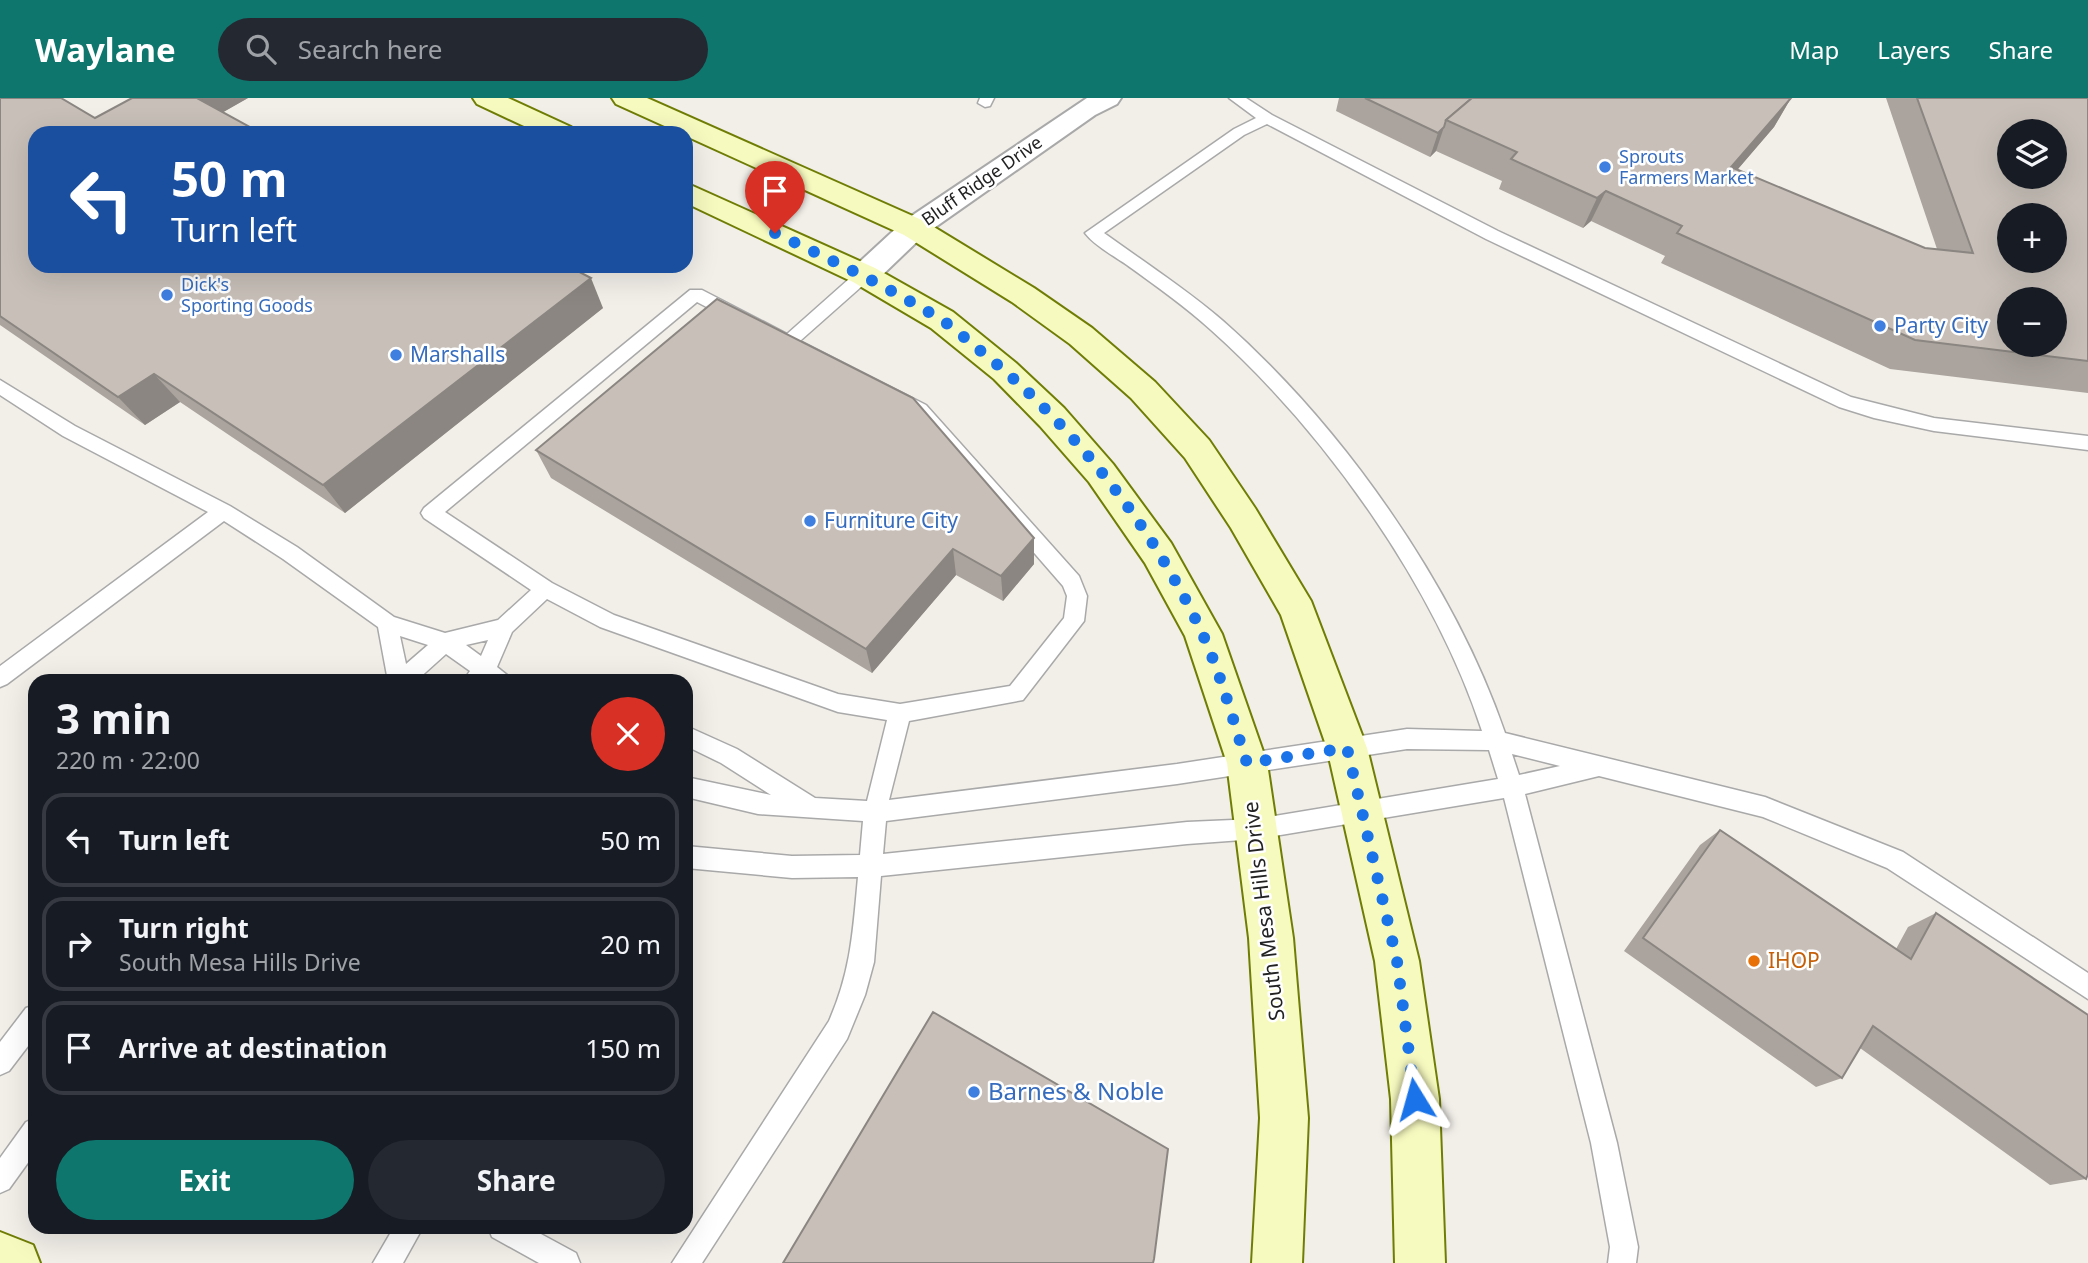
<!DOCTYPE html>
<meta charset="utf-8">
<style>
:root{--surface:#171b24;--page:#242831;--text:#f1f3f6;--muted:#9ea1a6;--line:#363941;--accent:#0f766e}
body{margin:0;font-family:"Noto Sans",sans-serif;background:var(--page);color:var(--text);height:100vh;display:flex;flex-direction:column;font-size:26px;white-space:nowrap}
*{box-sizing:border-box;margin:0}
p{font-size:23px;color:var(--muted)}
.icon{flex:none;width:38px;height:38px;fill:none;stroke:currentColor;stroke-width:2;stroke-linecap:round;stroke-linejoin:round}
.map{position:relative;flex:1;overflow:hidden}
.sheet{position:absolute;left:28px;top:576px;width:665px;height:560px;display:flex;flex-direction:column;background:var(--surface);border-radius:21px;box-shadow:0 7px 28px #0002}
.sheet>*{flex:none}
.banner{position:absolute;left:28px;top:28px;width:665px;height:147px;border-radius:21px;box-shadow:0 7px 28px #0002;background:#1a4fa0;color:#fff;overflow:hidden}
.tools{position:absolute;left:1997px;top:21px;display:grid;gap:14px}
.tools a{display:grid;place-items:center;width:70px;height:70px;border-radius:50%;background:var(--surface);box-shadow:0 7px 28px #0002;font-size:35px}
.pin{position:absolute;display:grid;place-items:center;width:60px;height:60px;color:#fff;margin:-72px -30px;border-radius:50% 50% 50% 0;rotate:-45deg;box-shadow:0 0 7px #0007}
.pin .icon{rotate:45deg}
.me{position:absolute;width:77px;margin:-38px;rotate:352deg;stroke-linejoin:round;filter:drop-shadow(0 0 5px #0008)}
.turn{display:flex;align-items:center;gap:24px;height:147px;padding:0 28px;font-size:32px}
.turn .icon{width:91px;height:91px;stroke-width:2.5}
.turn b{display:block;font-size:49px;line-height:60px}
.round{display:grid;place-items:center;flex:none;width:74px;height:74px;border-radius:37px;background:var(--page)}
.overview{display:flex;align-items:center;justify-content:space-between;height:119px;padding:0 28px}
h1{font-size:42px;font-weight:700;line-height:52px}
.button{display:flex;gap:14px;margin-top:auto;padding:14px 28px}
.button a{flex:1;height:80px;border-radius:42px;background:var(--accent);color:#fff;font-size:28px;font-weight:700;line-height:80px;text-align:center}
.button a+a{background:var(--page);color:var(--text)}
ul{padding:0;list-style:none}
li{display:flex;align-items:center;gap:21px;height:94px;margin:0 14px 10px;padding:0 14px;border:4px solid var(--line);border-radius:21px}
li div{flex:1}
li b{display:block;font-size:26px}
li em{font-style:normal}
header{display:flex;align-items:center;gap:42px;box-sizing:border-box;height:98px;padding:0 35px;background:var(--accent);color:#fff}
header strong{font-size:33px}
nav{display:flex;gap:38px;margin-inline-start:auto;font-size:24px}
.search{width:490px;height:63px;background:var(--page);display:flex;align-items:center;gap:18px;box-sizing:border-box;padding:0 24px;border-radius:38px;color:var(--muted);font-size:26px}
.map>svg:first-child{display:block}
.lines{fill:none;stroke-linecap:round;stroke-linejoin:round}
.lane-casing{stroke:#a9a9a9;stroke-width:3}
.street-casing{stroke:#a9a9a9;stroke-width:4}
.secondary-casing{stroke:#707d05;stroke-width:4}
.lane{fill:#fff;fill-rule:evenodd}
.street{fill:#fff;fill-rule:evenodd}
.secondary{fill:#f7fabf;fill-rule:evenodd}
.wall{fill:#aba49e}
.shaded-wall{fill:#8b8681}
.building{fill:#c7bfb8;stroke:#8b8681;stroke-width:2;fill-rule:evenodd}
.route{stroke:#1a73e8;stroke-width:12;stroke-dasharray:0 21.6}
.shop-dot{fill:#3f7fe0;stroke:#fff;stroke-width:2.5}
.food-dot{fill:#e8710a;stroke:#fff;stroke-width:2.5}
.labels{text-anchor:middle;stroke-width:5;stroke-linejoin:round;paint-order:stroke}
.far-shop-label{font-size:18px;fill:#366cbe;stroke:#fff;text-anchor:start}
.far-street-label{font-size:18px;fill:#222;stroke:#fff}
.shop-label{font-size:21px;fill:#366cbe;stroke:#fff;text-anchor:start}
.street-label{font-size:21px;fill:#222;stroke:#fff}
.food-label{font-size:21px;fill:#c56008;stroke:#fff;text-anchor:start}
.near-shop-label{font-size:24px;fill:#366cbe;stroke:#fff;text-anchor:start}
</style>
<header>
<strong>Waylane</strong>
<div class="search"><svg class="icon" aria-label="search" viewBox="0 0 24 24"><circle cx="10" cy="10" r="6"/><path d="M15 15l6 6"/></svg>Search here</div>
<nav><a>Map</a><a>Layers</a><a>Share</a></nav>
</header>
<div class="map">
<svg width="2088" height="1165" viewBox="0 0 2088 1165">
<rect width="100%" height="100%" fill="#f2efe9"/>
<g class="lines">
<defs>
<g id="lane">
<polygon points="980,0 994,0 990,8 985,9 978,5"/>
<path d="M1229,0h17l26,17 226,116 353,166 83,21 154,18v14l-154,-19 -60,-13 -35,-11 -353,-168 -219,-115 -23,11 -140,98c40,29 82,56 119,88 118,104 231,263 282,412l260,64 138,55 185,121v26l-201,-131 -124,-51 -164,-41 -74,18 92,349 21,104 -2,16h-28l2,-16 -19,-104 -87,-345 -248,41 -69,5 -306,32 -7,86 -9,33 -18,44 -145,224h-30l157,-242c22,-50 24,-90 29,-144l-66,1 -106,-10v-22l106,10 68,-1 3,-34 -105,-7 -72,-17v-20l85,18 -50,-32 -35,-17v-20l51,23 78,49 52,3 20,-81 -49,-8 -238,-85 -53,-28 -35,33 -15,35 10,8 3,6h-47l7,-10 -24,-17 -30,27h-28l-10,-54 -95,-68 -59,-38 -217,163 -7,3v-21l208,-154 -145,-76 -63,-41v-15l75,46 155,80 67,41 97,70 51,16 53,-13 33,-30 -107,-72 -3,-5 3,-5 266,-218h12l85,44 71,-63h12l2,4 -2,4 -70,62 126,64 153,171 8,20 -3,25 -61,79 -114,21 -20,79 288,-36 230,-35 75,2c-47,-145 -158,-300 -271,-401 -26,-24 -55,-44 -84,-65 -13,-9 -32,-19 -42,-32l149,-104 22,-11zM697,204l217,113 149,171 4,10 -3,22 -54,68 -110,18 -62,-10 -224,-79 -62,-32 -107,-71zM400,538l28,9 -22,19zM488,542l-7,16 -15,-11zM1407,651l82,1 9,29 -242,40 -69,3 -304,32 3,-33 291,-37zM1512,656l48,12 -41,9z"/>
<polygon points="35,907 35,939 9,973 0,977 0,944 26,910"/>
<polygon points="35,1020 35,1055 9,1091 0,1095 0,1060 26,1024"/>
<polygon points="394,1129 423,1129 403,1165 373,1165"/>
<polygon points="488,1129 528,1129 576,1155 580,1165 539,1165 492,1139"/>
</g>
<polygon id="street" points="1087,0 1121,0 1117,6 1095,17 924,137 875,184 864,187 853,184 849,177 853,170 904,123"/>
<g id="secondary">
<polygon points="473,0 508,0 571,29 575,35 539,35 477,6"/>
<polygon points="612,0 647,0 924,123 1034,190 1092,230 1155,284 1209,342 1255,410 1311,503 1367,650 1419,863 1439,1001 1445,1165 1395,1165 1391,1001 1375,863 1327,650 1281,517 1231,430 1185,360 1131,300 1070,246 1012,204 904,137 686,38 686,35 680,35 616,6"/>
<polygon points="686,85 875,170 953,214 1016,265 1064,310 1113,366 1171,445 1222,536 1267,665 1293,840 1308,1020 1302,1165 1252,1165 1260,1020 1249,840 1227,665 1185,538 1145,465 1089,384 1040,328 994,281 931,230 853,184 686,105"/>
<polygon points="0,1134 33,1147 40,1165 0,1165"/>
</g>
</defs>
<!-- lane casing -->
<use href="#lane" class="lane-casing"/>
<!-- street casing -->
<use href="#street" class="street-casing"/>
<!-- secondary casing -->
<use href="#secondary" class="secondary-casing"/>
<!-- lane -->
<use href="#lane" class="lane"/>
<!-- street -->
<use href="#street" class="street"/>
<!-- secondary -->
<use href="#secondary" class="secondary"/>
</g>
<!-- wall -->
<g class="wall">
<polygon points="0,0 95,20 248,0 223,14 35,35 603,210 345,415 180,304 145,327 0,227"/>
<polygon points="1339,0 1791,0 1774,29 1737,72 1925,150 1937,151 1886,0 2088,0 2088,295 1890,271 1661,165 1665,158 1591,123 1583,130 1499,91 1502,83 1436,53 1430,59 1336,13"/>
<polygon points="536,352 1034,466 1003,503 956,477 872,575 551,380"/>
<polygon points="1720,732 1896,851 1908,829 1936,815 2086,1081 2050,1087 1860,950 1842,980 1816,989 1624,853 1700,747"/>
</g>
<!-- shaded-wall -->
<g class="shaded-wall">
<polygon points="190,0 248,0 206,24"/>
<polygon points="1791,0 1774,29 1714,99 1731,69"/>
<polygon points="1444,29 1436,53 1430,59 1438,35"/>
<polygon points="1606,93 1591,123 1583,130 1597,100"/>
<polygon points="591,180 603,210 345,415 323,387"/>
<polygon points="154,276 180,304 145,327 118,299"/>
<polygon points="1034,440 1034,466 1003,503 1001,478"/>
<polygon points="953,451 956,477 872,575 866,551"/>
</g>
<!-- building -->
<g class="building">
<polygon points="0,0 61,0 95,20 132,0 197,0 261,35 35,35 35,168 568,168 591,180 323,387 154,276 118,299 0,218"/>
<polygon points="1365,0 1472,0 1446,22 1444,29 1438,35"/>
<path d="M1472,0h319l-60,69 194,81 48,5 -56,-155h171v263l-173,-21 -238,-107 5,-7 -76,-35 -9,7 -86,-39 6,-7 -71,-32zM2009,33h45v46h-45zM2009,117h45v46h-45zM2009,201h45v46h-45z"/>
<polygon points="717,201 913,300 1034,440 1001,478 953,451 866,551 536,352"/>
<polygon points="1720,732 1911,861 1936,815 2088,917 2088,1076 2086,1081 1873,928 1842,980 1643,840"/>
<polygon points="933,914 1168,1051 1154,1161 1153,1165 783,1165"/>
</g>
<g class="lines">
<!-- route -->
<path class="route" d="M775,135c56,27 112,53 165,86 13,8 25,19 37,29 94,74 175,177 225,285 19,41 31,88 45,130l100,-15 50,213 18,138"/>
</g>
<!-- markers -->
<g class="shop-dot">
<circle cx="1605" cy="69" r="7"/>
<circle cx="167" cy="197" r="7"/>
<circle cx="1880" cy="228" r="7"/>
<circle cx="396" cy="257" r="7"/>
<circle cx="810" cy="423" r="7"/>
<circle cx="974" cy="994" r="7"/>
</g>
<circle class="food-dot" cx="1754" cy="863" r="7"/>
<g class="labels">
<!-- far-shop labels -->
<g class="far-shop-label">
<text x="1619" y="65">Sprouts<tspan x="1619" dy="21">Farmers Market</tspan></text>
<text x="181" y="193">Dick's<tspan x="181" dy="21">Sporting Goods</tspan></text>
</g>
<!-- far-street labels -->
<g class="far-street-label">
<text transform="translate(982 83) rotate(-35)" y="6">Bluff Ridge Drive</text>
</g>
<!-- shop labels -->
<g class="shop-label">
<text x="1894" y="235">Party City</text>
<text x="410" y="264">Marshalls</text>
<text x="824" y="430">Furniture City</text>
</g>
<!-- street labels -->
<g class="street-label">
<text transform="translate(1264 813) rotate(-97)" y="7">South Mesa Hills Drive</text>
</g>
<!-- food labels -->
<g class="food-label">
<text x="1768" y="870">IHOP</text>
</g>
<!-- near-shop labels -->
<g class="near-shop-label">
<text x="988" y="1002">Barnes &amp; Noble</text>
</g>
</g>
</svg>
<div class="tools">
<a><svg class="icon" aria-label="layers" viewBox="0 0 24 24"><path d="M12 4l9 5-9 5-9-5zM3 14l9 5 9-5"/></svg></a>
<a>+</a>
<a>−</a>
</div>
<div class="pin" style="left:775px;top:135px;background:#d93025"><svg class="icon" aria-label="arrive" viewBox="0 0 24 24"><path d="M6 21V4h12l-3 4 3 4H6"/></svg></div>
<svg class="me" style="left:1415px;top:1001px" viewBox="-20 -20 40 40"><path d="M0-17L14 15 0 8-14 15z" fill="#1a73e8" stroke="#fff" stroke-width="4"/></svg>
<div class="banner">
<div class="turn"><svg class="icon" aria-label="left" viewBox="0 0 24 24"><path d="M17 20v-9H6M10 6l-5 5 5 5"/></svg><div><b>50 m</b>Turn left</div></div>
</div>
<section class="sheet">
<div class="overview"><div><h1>3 min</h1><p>220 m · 22:00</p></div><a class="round" style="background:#d93025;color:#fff"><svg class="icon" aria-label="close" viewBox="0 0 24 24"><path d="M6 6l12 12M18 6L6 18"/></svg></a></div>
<ul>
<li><svg class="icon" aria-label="left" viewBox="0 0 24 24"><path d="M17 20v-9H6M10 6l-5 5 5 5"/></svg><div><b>Turn left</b></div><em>50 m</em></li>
<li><svg class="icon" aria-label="right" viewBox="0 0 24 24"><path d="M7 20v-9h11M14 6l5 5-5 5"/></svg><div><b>Turn right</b><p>South Mesa Hills Drive</p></div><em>20 m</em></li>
<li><svg class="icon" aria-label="arrive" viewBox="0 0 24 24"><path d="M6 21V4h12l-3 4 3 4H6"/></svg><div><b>Arrive at destination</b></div><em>150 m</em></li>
</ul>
<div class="button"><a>Exit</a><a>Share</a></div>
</section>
</div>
